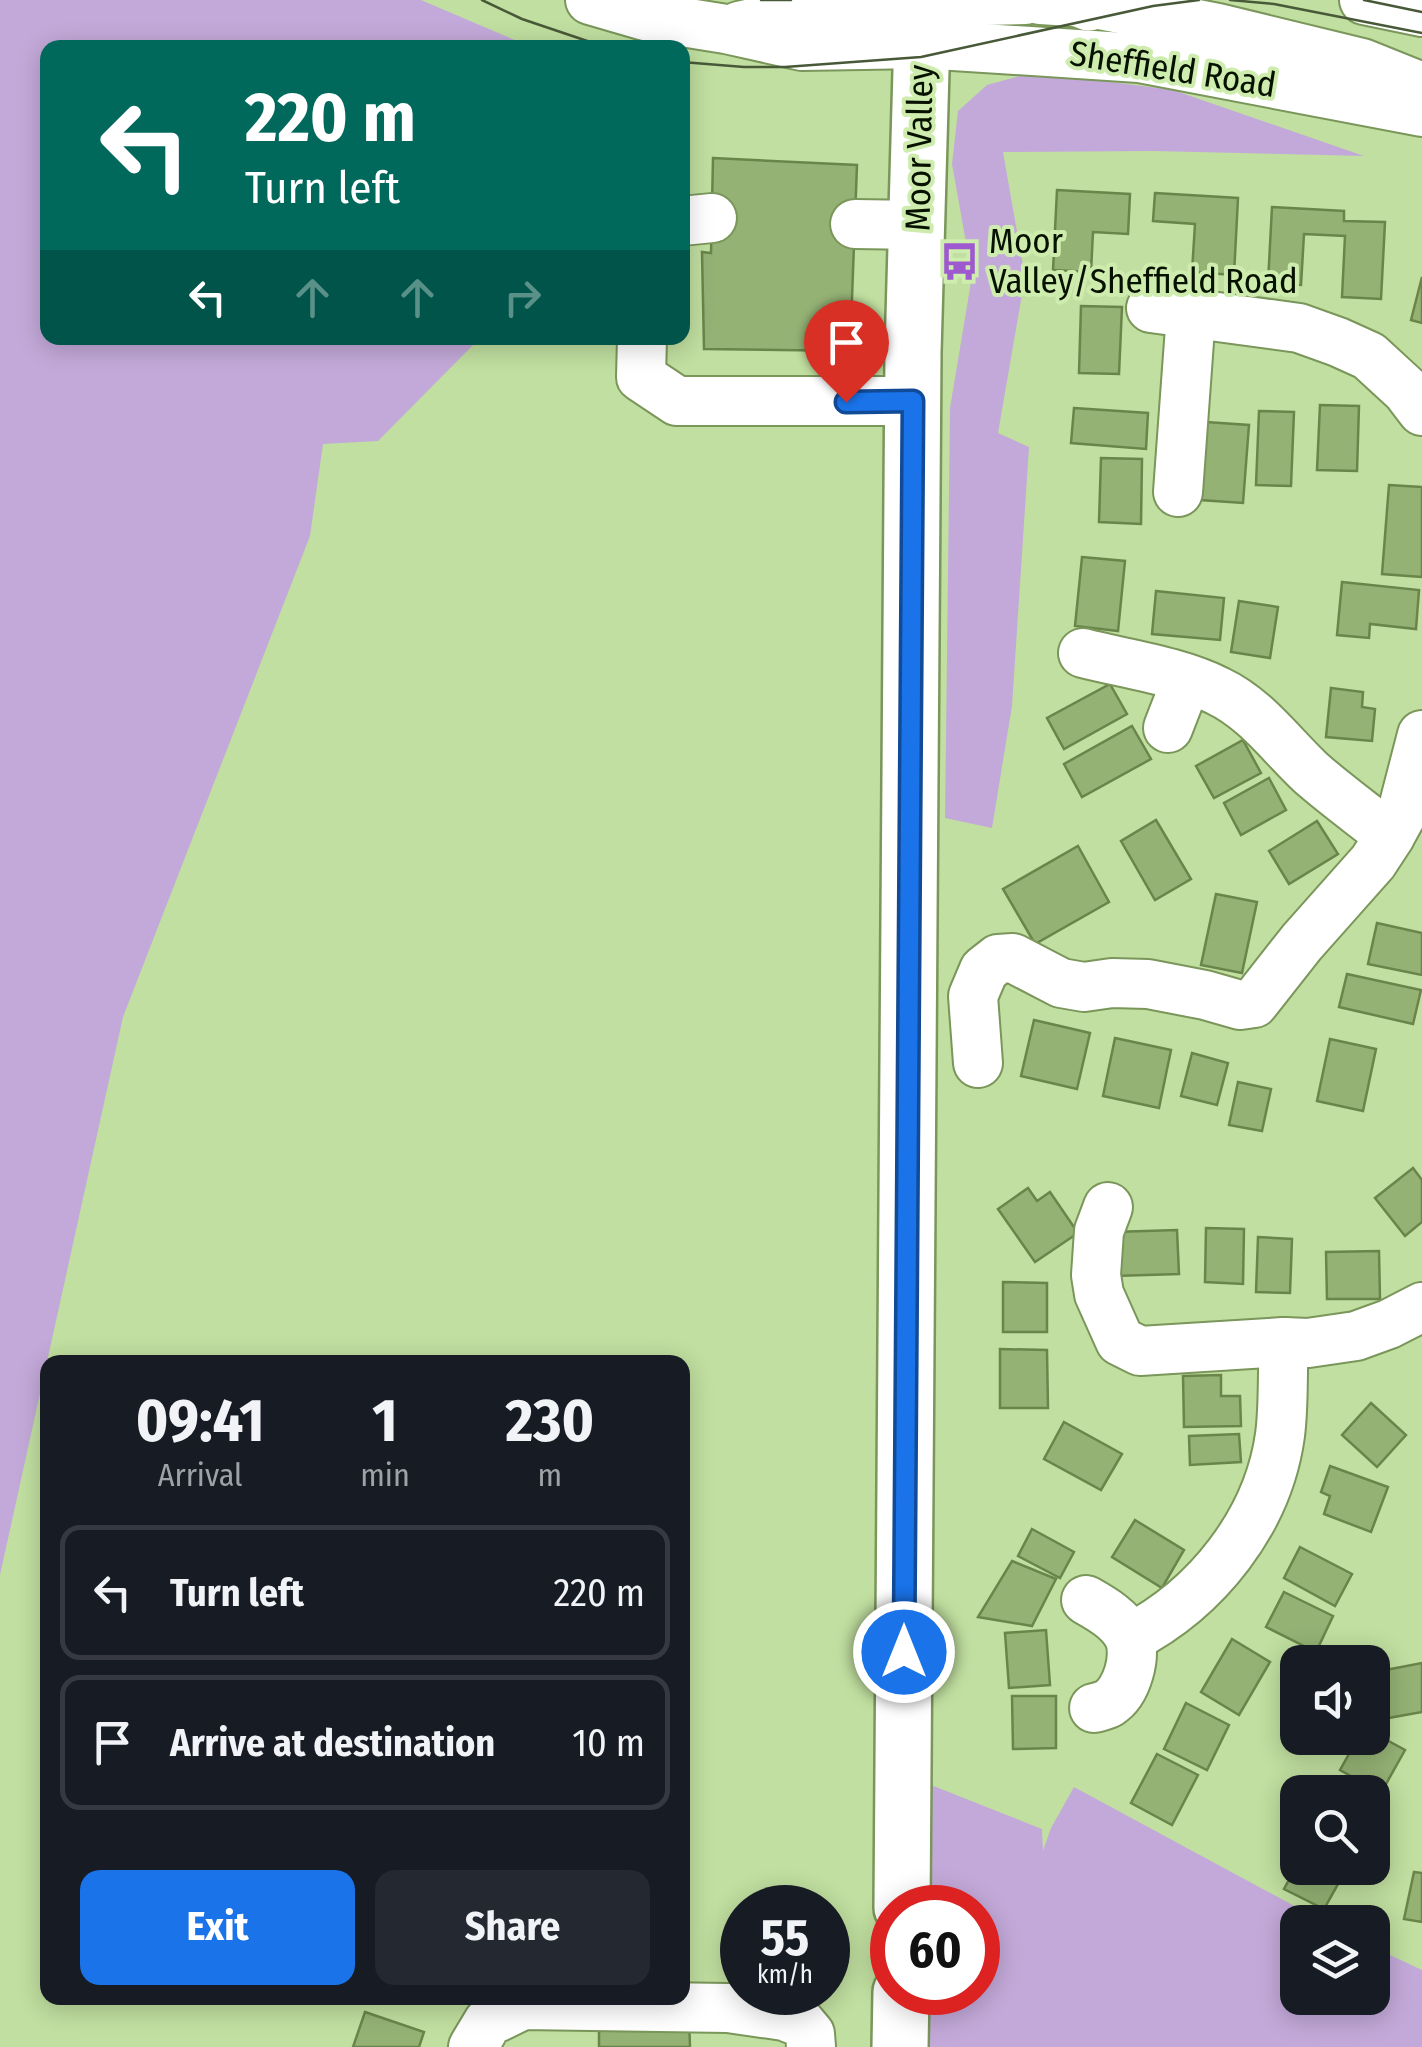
<!DOCTYPE html>
<style>
:root{--surface:#171b24;--page:#242831;--text:#f1f3f6;--muted:#9ea1a6;--line:#363941;--accent:#1a73e8}
body{margin:0;font-family:"Fira Sans Condensed",sans-serif;background:var(--page);color:var(--text);height:100vh;display:flex;flex-direction:column;font-size:38px;white-space:nowrap}
*{box-sizing:border-box;margin:0}
p{font-size:32px;color:var(--muted)}
.icon{flex:none;width:55px;height:55px;fill:none;stroke:currentColor;stroke-width:2;stroke-linecap:round;stroke-linejoin:round}
.map{position:relative;flex:1;overflow:hidden}
.details{position:absolute;left:40px;top:1355px;width:650px;height:650px;display:flex;flex-direction:column;background:var(--surface);border-radius:20px;box-shadow:0 5px 25px #0003}
.details>*{flex:none}
.banner{position:absolute;left:40px;top:40px;width:650px;height:305px;border-radius:20px;box-shadow:0 5px 25px #0003;background:#00695c;color:#fff;overflow:hidden}
.buttons{position:absolute;left:1280px;top:1645px;display:grid;gap:20px}
.buttons a{display:grid;place-items:center;width:110px;height:110px;border-radius:20px;background:var(--surface);box-shadow:0 5px 25px #0003;font-size:50px}
.speed{position:absolute;left:720px;top:1885px;display:flex;gap:20px;font-size:50px;font-weight:700;text-align:center}
.speed>*{display:grid;place-content:center;width:130px;height:130px;border-radius:50%;background:var(--surface);box-shadow:0 5px 25px #0003;line-height:1}
.speed small{font-size:25px;font-weight:400}
.speed .limit{border:15px solid #d22;background:#fff;color:#111}
.pin{position:absolute;display:grid;place-items:center;width:85px;height:85px;color:#fff;margin:-102px -42px;border-radius:50% 50% 50% 0;rotate:-45deg;box-shadow:0 0 10px #0007}
.pin .icon{rotate:45deg}
.me{position:absolute;width:110px;margin:-55px;rotate:0deg;stroke-linejoin:round;filter:drop-shadow(0 0 8px #0008)}
.turn{display:flex;align-items:center;gap:35px;height:210px;padding:0 40px;font-size:45px}
.turn .icon{width:130px;height:130px;stroke-width:2.5}
.turn b{display:block;font-size:70px;line-height:85px}
.lanes{display:flex;align-items:center;height:95px;padding:0 40px;background:#0003;justify-content:center;gap:50px;direction:ltr}
.lanes .off{opacity:.35}
.eta{display:flex;justify-content:space-evenly;align-items:center;height:170px;text-align:center}
.eta b{font-size:60px;font-weight:700;line-height:70px}
.action{display:flex;gap:20px;margin-top:auto;padding:20px 40px}
.action a{flex:1;height:115px;border-radius:20px;background:var(--accent);color:#fff;font-size:40px;font-weight:700;line-height:115px;text-align:center}
.action a+a{background:var(--page);color:var(--text)}
ul{padding:0;list-style:none}
li{display:flex;align-items:center;gap:30px;height:135px;margin:0 20px 15px;padding:0 20px;border:5px solid var(--line);border-radius:20px}
li div{flex:1}
li b{display:block;font-size:38px}
li em{font-style:normal}
.map>svg:first-child{display:block}
.green{fill:#c3a9d9}
.building{fill:#95b275;stroke:#6a854a;stroke-width:2.5}
.lines{fill:none;stroke-linecap:round;stroke-linejoin:round}
.minor-casing{stroke:#7a965a;stroke-width:52}
.major-casing{stroke:#7a965a;stroke-width:60}
.minor{stroke:#fff;stroke-width:48}
.major{stroke:#fff;stroke-width:55}
.tram{stroke:#485938;stroke-width:2.5}
.route-casing{stroke:#114b97;stroke-width:25}
.route{stroke:#1a73e8;stroke-width:18}
.labels{text-anchor:middle;stroke-width:8;stroke-linejoin:round;paint-order:stroke}
.street-label{font-size:35px;fill:#071100;stroke:#cdecad}
.poi-label{font-size:35px;fill:#071100;stroke:#cdecad;text-anchor:start}
</style>
<div class="map">
<svg width="1422" height="2047" viewBox="0 0 1422 2047">
<rect width="100%" height="100%" fill="#c1dfa0"/>
<!-- green -->
<g class="green">
<polygon points="0,0 421,0 531,47 48,48 48,338 480,338 378,441 323,444 310,536 123,1017 0,1575"/>
<polygon points="1034,72 1173,90 1364,156 1153,151 1003,152 1025,277 998,433 1029,447 1012,706 992,828 945,818 950,408 972,276 952,164 958,111 987,85"/>
<polygon points="931,1785 1042,1829 1043,1851 1051,1828 1074,1787 1324,1922 1298,1922 1298,1998 1372,1998 1373,1947 1422,1970 1422,2047 928,2047 929,1993 978,1992 978,1908 929,1907"/>
</g>
<!-- building -->
<g class="building">
<polygon points="713,158 857,165 850,351 704,349 702,252 711,253"/>
<polygon points="1057,190 1130,194 1128,234 1093,232 1091,272 1053,270"/>
<polygon points="1155,193 1238,198 1234,275 1192,272 1195,224 1153,221"/>
<polygon points="1272,207 1344,211 1344,221 1385,222 1381,299 1342,297 1345,236 1304,234 1301,285 1268,283"/>
<polygon points="1422,277 1422,323 1411,320"/>
<polygon points="1081,306 1122,307 1119,374 1079,373"/>
<polygon points="1320,405 1359,406 1357,471 1317,470"/>
<polygon points="1074,408 1148,413 1146,449 1071,443"/>
<polygon points="1259,411 1294,412 1291,486 1256,485"/>
<polygon points="1206,422 1249,425 1243,503 1200,500"/>
<polygon points="1101,458 1142,459 1141,524 1099,522"/>
<polygon points="1389,485 1422,487 1422,577 1382,574"/>
<polygon points="1082,557 1125,561 1118,631 1075,626"/>
<polygon points="1342,582 1419,590 1416,629 1370,624 1369,638 1337,635"/>
<polygon points="1156,591 1224,598 1220,640 1152,634"/>
<polygon points="1239,601 1278,607 1270,658 1231,652"/>
<polygon points="1110,684 1127,714 1064,749 1047,718"/>
<polygon points="1331,688 1363,692 1362,707 1375,709 1372,741 1326,737"/>
<polygon points="1132,726 1151,759 1082,797 1064,764"/>
<polygon points="1243,740 1261,773 1214,798 1196,766"/>
<polygon points="1269,778 1286,810 1241,835 1224,803"/>
<polygon points="1156,820 1191,879 1155,900 1121,841"/>
<polygon points="1317,821 1338,854 1289,884 1269,851"/>
<polygon points="1078,846 1109,902 1035,944 1003,889"/>
<polygon points="1216,894 1257,902 1242,973 1201,965"/>
<polygon points="1377,923 1422,933 1422,975 1368,964"/>
<polygon points="1347,974 1421,990 1413,1024 1339,1007"/>
<polygon points="1034,1020 1090,1033 1077,1089 1021,1076"/>
<polygon points="1115,1038 1171,1050 1159,1108 1103,1096"/>
<polygon points="1330,1039 1376,1049 1363,1111 1317,1101"/>
<polygon points="1192,1053 1228,1063 1217,1105 1181,1096"/>
<polygon points="1238,1082 1271,1089 1262,1131 1229,1125"/>
<polygon points="1413,1168 1422,1180 1422,1222 1405,1236 1375,1198"/>
<polygon points="1028,1188 1037,1201 1050,1192 1078,1233 1035,1262 998,1209"/>
<polygon points="1206,1228 1244,1229 1243,1284 1205,1282"/>
<polygon points="1177,1230 1179,1274 1114,1276 1113,1232"/>
<polygon points="1258,1237 1292,1239 1290,1293 1256,1292"/>
<polygon points="1379,1251 1380,1299 1327,1299 1326,1252"/>
<polygon points="1003,1282 1047,1283 1047,1332 1003,1332"/>
<polygon points="1000,1349 1047,1350 1048,1408 1000,1408"/>
<polygon points="1221,1375 1221,1396 1240,1396 1241,1426 1184,1427 1183,1376"/>
<polygon points="1371,1403 1406,1435 1377,1467 1342,1435"/>
<polygon points="1064,1422 1122,1454 1101,1490 1044,1459"/>
<polygon points="1239,1434 1241,1462 1190,1465 1189,1436"/>
<polygon points="1330,1466 1388,1487 1371,1532 1324,1514 1330,1496 1321,1492"/>
<polygon points="1135,1520 1184,1550 1162,1588 1112,1557"/>
<polygon points="1032,1529 1074,1552 1060,1578 1018,1556"/>
<polygon points="1300,1547 1352,1574 1335,1606 1284,1578"/>
<polygon points="1012,1561 1056,1579 1032,1626 978,1617"/>
<polygon points="1284,1592 1333,1616 1316,1652 1266,1627"/>
<polygon points="1046,1630 1050,1685 1009,1688 1005,1633"/>
<polygon points="1232,1639 1270,1662 1239,1715 1201,1692"/>
<polygon points="1422,1663 1422,1712 1383,1719 1375,1672"/>
<polygon points="1012,1696 1056,1696 1056,1748 1013,1749"/>
<polygon points="1186,1703 1229,1725 1207,1770 1164,1749"/>
<polygon points="1372,1732 1405,1750 1381,1793 1340,1770 1358,1738 1372,1738"/>
<polygon points="1157,1754 1198,1775 1172,1825 1131,1803"/>
<polygon points="1335,1782 1357,1792 1330,1792"/>
<polygon points="1298,1863 1298,1868 1347,1868 1324,1909 1284,1889"/>
<polygon points="1414,1872 1422,1873 1422,1922 1404,1919"/>
<rect x="682" y="1917" width="3" height="35"/>
<polygon points="365,2012 424,2032 419,2047 353,2047"/>
<polygon points="689,2018 690,2047 599,2047 599,2020"/>
</g>
<g class="lines">
<defs>
<g id="minor">
<polyline points="590,0 645,16 726,29 802,46 922,44 1139,58 1422,112"/>
<polyline points="1040,0 1089,3 1218,28 1362,63 1422,87"/>
<polyline points="1364,0 1422,12"/>
<polyline points="739,26 808,10 922,9 981,1 1025,0"/>
<polyline points="682,221 712,218"/>
<polyline points="855,224 918,225"/>
<polyline points="1151,308 1299,328 1338,342 1369,356 1406,390 1422,411"/>
<polyline points="642,338 641,377 677,401 913,401"/>
<polyline points="1178,492 1191,314"/>
<path d="M1083,653c43,11 96,18 135,38 38,18 63,54 93,82 25,22 53,42 79,63"/>
<polyline points="1168,728 1187,679"/>
<polyline points="978,1063 973,996 984,970 998,959 1013,958 1061,983 1084,987 1112,983 1148,984 1205,995 1240,1005 1254,1003 1302,942 1373,862 1390,836 1401,816 1422,735"/>
<polyline points="1108,1207 1099,1231 1096,1275 1099,1294 1120,1341 1140,1351 1284,1342 1308,1343 1356,1336 1389,1324 1422,1307"/>
<path d="M1086,1600c16,9 35,20 43,37 8,19 -2,55 -20,66 0,1 -14,5 -15,5"/>
<path d="M1130,1638c76,-39 138,-116 150,-203 4,-30 2,-62 4,-93"/>
<polyline points="473,2047 488,2022 523,2005 728,2008 784,2016 800,2022 810,2034 811,2047"/>
</g>
<g id="major">
<polyline points="1082,0 1089,3"/>
<polyline points="902,1908 913,352 923,0"/>
<polyline points="900,2047 901,1992"/>
</g>
</defs>
<!-- minor casing -->
<use href="#minor" class="minor-casing"/>
<!-- major casing -->
<use href="#major" class="major-casing"/>
<!-- minor -->
<use href="#minor" class="minor"/>
<!-- major -->
<use href="#major" class="major"/>
<!-- tram -->
<g class="tram">
<polyline points="482,0 522,19 608,48"/>
<polyline points="761,0 791,0"/>
<polyline points="1230,0 1274,4 1422,33"/>
<polyline points="1364,0 1422,12"/>
<polyline points="682,62 744,67 785,67 921,57 1153,6 1199,0"/>
</g>
</g>
<g class="lines">
<defs>
<polyline id="route" points="846,402 913,401 904,1652"/>
</defs>
<!-- route casing -->
<use href="#route" class="route-casing"/>
<!-- route -->
<use href="#route" class="route"/>
</g>
<!-- icons -->
<defs>
<symbol id="bus-bare" viewBox="-9 -9 18 18"><path d="M-5-6H5V4H4V6H2V4H-2V6H-4V4H-5ZM-3.5-4V0h7V-4ZM-3.5 1.2v1.5H-2V1.2ZM2 1.2v1.5H3.5V1.2Z" fill="#9e59ce" stroke="#cdecad" stroke-width="2.5" paint-order="stroke"/></symbol>
</defs>
<g fill-rule="evenodd">
<use href="#bus-bare" x="932" y="234" width="55" height="55"/>
</g>
<g class="labels">
<!-- street labels -->
<g class="street-label">
<text transform="translate(1173 69) rotate(9)" y="12">Sheffield Road</text>
<text transform="translate(919 148) rotate(-89)" y="12">Moor Valley</text>
</g>
<!-- poi labels -->
<g class="poi-label">
<text x="989" y="253">Moor<tspan x="989" dy="40">Valley/Sheffield Road</tspan></text>
</g>
</g>
</svg>
<div class="buttons">
<a><svg class="icon" aria-label="sound" viewBox="0 0 24 24"><path d="M4 9h4l5-4v14l-5-4H4zM17 9q2 3 0 6"/></svg></a>
<a><svg class="icon" aria-label="search" viewBox="0 0 24 24"><circle cx="10" cy="10" r="6"/><path d="M15 15l6 6"/></svg></a>
<a><svg class="icon" aria-label="layers" viewBox="0 0 24 24"><path d="M12 4l9 5-9 5-9-5zM3 14l9 5 9-5"/></svg></a>
</div>
<div class="speed"><div>55<small>km/h</small></div><div class="limit">60</div></div>
<div class="pin" style="left:846px;top:402px;background:#d93025"><svg class="icon" aria-label="arrive" viewBox="0 0 24 24"><path d="M6 21V4h12l-3 4 3 4H6"/></svg></div>
<svg class="me" style="left:904px;top:1652px" viewBox="-20 -20 40 40"><circle r="17" fill="#1a73e8" stroke="#fff" stroke-width="3"/><path d="M0-11L8 9 0 5-8 9z" fill="#fff"/></svg>
<div class="banner">
<div class="turn"><svg class="icon" aria-label="left" viewBox="0 0 24 24"><path d="M17 20v-9H6M10 6l-5 5 5 5"/></svg><div><b>220 m</b>Turn left</div></div>
<div class="lanes"><svg class="icon" aria-label="left" viewBox="0 0 24 24"><path d="M17 20v-9H6M10 6l-5 5 5 5"/></svg><svg class="icon off" aria-label="ahead" viewBox="0 0 24 24"><path d="M12 20V5M6 11l6-6 6 6"/></svg><svg class="icon off" aria-label="ahead" viewBox="0 0 24 24"><path d="M12 20V5M6 11l6-6 6 6"/></svg><svg class="icon off" aria-label="right" viewBox="0 0 24 24"><path d="M7 20v-9h11M14 6l5 5-5 5"/></svg></div>
</div>
<section class="details">
<div class="eta">
<div><b>09:41</b><p>Arrival</p></div>
<div><b>1</b><p>min</p></div>
<div><b>230</b><p>m</p></div>
</div>
<ul>
<li><svg class="icon" aria-label="left" viewBox="0 0 24 24"><path d="M17 20v-9H6M10 6l-5 5 5 5"/></svg><div><b>Turn left</b></div><em>220 m</em></li>
<li><svg class="icon" aria-label="arrive" viewBox="0 0 24 24"><path d="M6 21V4h12l-3 4 3 4H6"/></svg><div><b>Arrive at destination</b></div><em>10 m</em></li>
</ul>
<div class="action"><a>Exit</a><a>Share</a></div>
</section>
</div>
